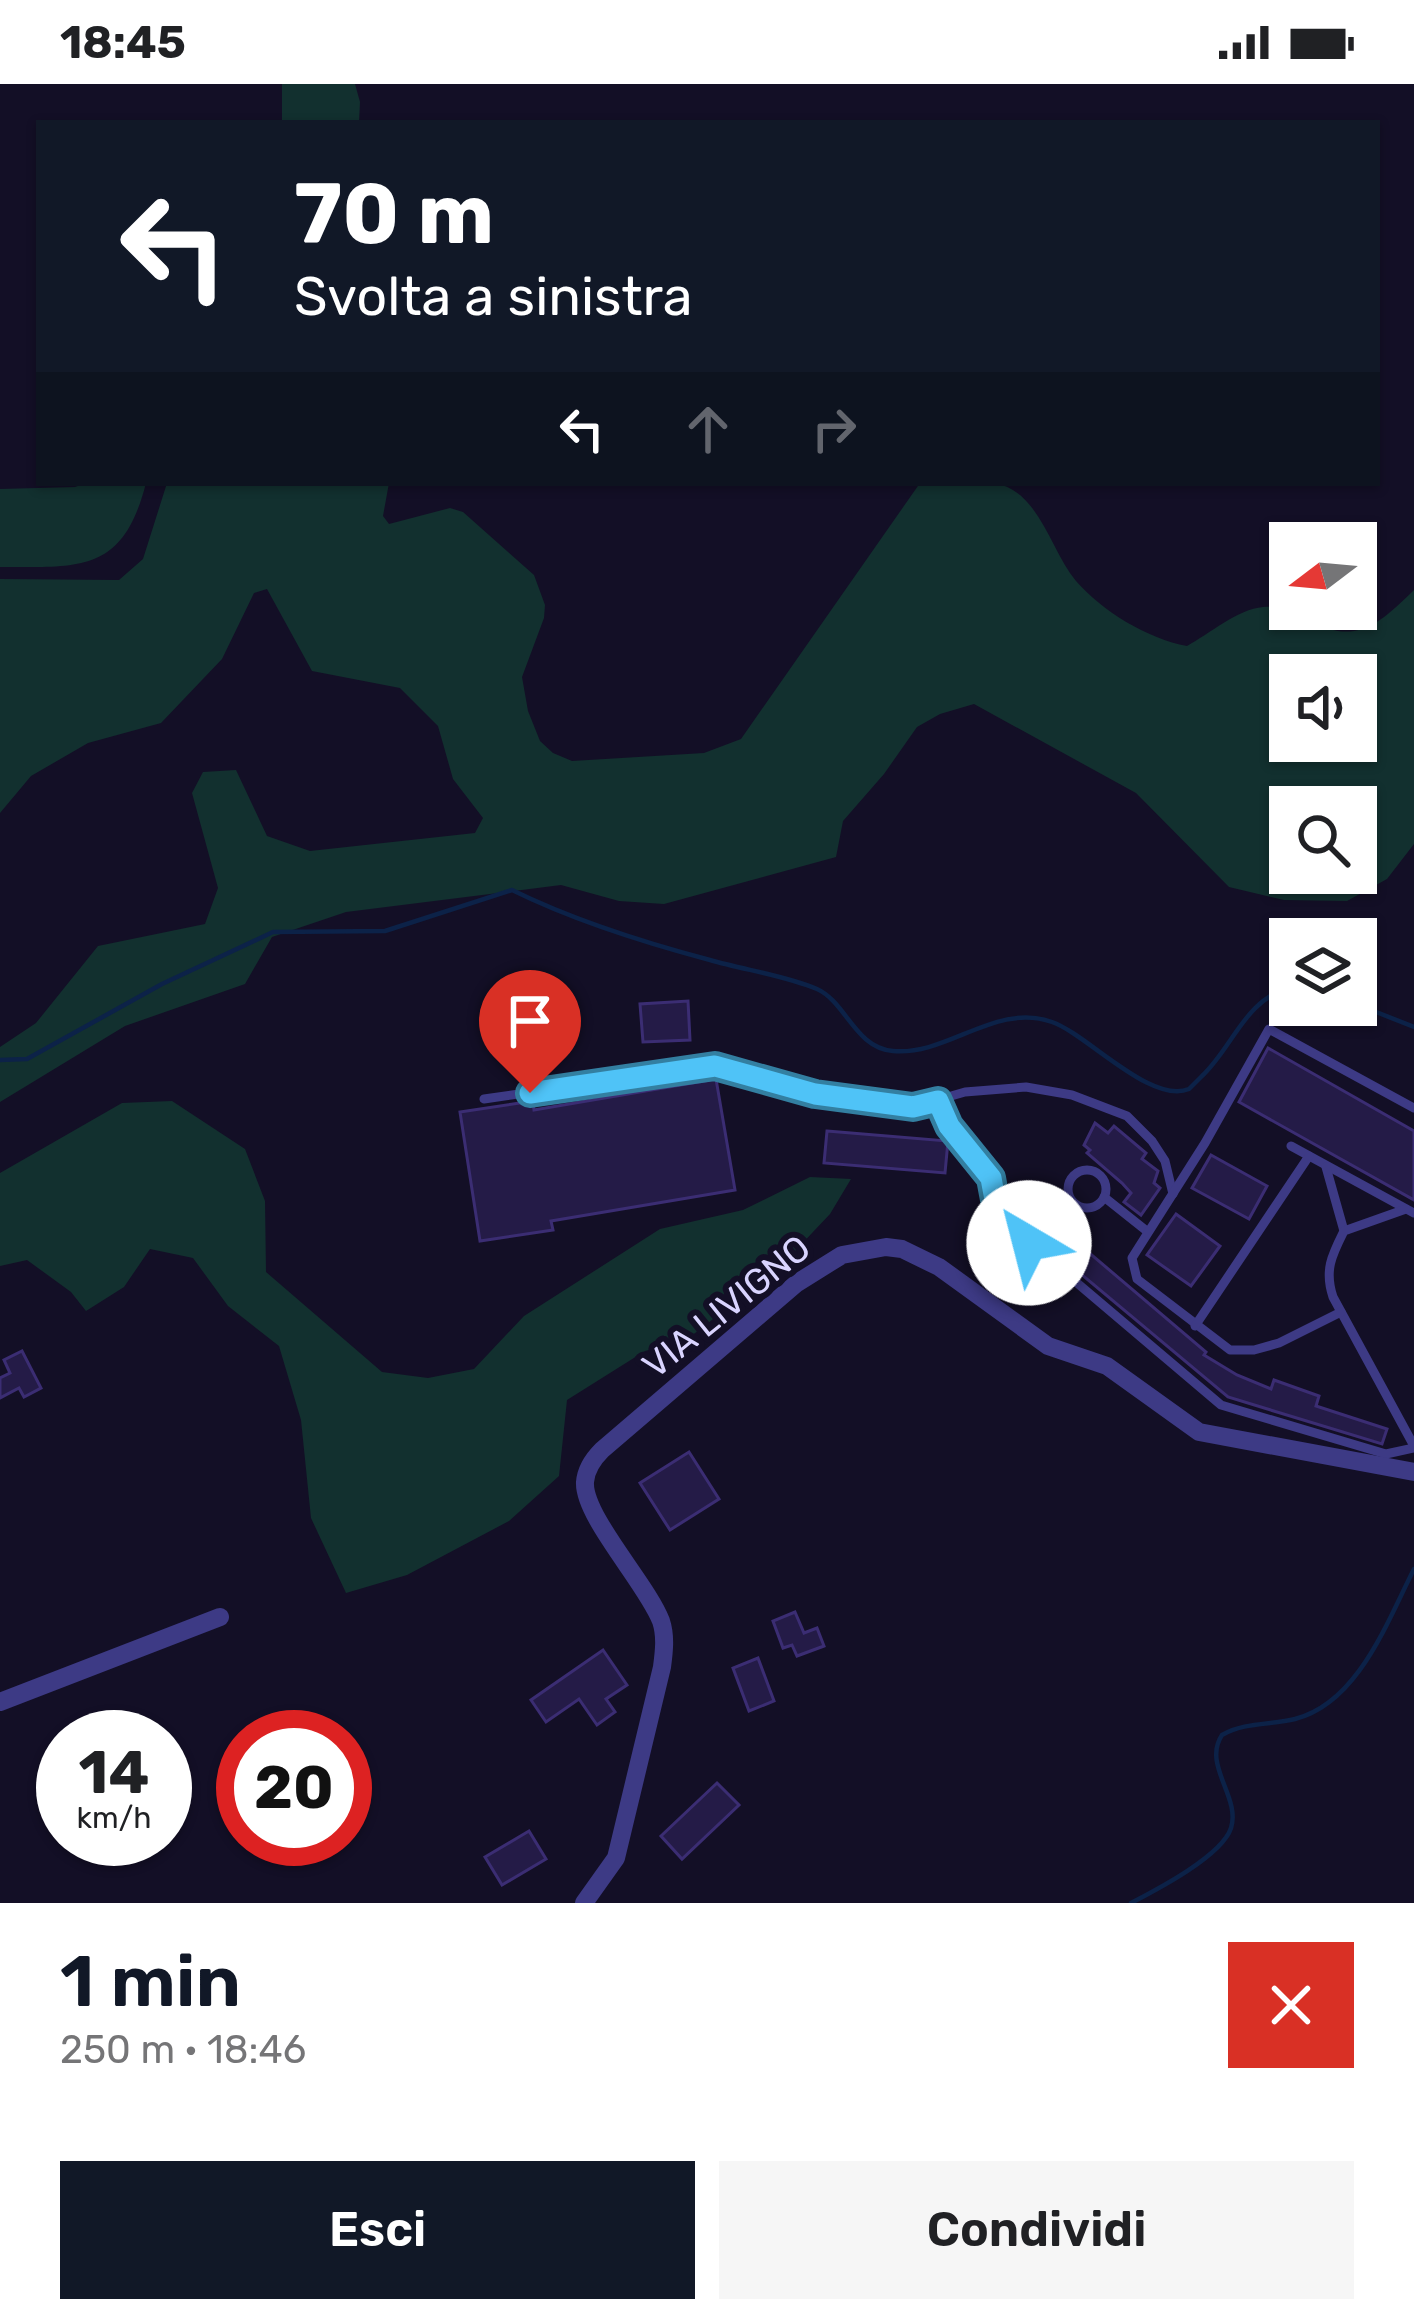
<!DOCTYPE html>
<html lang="it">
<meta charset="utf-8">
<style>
:root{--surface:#fff;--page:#f6f6f6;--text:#202124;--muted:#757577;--accent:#111827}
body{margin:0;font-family:Rubik,sans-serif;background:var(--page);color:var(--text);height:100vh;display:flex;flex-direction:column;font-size:45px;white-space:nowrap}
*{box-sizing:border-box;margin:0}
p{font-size:39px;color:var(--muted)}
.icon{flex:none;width:66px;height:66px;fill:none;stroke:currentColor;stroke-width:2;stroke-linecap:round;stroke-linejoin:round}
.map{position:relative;height:1819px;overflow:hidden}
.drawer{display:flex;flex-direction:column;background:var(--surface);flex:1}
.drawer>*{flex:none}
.banner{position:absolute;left:36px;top:36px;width:1344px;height:366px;border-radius:0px;box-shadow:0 3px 9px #0004;background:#111827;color:#fff;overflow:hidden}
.needle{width:78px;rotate:254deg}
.fabs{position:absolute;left:1269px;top:438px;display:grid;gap:24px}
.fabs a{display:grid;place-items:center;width:108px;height:108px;border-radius:0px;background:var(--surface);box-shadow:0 3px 9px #0004;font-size:60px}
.speed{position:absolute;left:36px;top:1626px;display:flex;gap:24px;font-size:60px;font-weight:700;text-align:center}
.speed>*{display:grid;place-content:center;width:156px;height:156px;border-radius:50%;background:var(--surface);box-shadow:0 3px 9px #0004;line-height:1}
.speed small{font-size:30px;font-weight:400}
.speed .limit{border:18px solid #d22;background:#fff;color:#111}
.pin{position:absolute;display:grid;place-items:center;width:102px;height:102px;color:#fff;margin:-123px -51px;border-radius:50% 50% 50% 0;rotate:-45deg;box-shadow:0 0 12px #0007}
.pin .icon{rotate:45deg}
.me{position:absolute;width:132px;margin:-66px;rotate:323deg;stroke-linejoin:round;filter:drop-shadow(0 0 9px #0008)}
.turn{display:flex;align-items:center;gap:42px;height:252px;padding:0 60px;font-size:54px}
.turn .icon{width:156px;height:156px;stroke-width:2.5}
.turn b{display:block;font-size:84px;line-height:102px}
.lanes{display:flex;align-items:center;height:114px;padding:0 60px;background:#0003;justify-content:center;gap:60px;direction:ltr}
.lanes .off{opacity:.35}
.round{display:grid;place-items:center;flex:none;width:126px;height:126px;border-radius:0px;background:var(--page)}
.summary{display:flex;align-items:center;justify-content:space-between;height:204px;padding:0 60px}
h1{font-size:72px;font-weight:600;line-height:90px;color:var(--accent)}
.action{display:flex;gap:24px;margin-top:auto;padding:24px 60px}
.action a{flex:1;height:138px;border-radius:0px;background:var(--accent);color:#fff;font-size:48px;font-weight:600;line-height:138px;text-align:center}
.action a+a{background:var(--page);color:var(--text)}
.status{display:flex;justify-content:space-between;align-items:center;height:84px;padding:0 60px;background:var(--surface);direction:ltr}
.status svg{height:33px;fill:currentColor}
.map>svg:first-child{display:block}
.green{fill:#12302f;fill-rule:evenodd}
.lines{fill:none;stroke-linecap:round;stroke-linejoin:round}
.stream{stroke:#0c2248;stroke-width:4.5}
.building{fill:#241b47;stroke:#3b2d73;stroke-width:3}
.service{stroke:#3d3a85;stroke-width:9}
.minor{stroke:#3d3a85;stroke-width:18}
.route-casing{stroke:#337fa1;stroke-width:30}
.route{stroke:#4fc3f7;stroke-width:21}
.labels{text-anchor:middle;stroke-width:12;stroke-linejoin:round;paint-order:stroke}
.street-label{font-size:36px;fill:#d9d4ff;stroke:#130f26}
</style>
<div class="status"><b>18:45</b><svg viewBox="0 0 49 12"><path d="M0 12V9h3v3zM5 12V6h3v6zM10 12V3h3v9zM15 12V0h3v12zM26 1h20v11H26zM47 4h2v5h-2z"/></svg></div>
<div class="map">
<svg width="1414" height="1819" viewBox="0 0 1414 1819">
<rect width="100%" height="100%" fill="#130f26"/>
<!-- green -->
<g class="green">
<polygon points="282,0 355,0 360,18 359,39 282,39"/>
<path d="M86,399h60c-23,90 -65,84 -146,84v-78l75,-2z"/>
<path d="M167,399h222l-6,33 6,8 61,-16 13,4 71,63 11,30 -1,13 -22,59 6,34 12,30 13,12 19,8 132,-8 37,-14 179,-256c23,0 52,-5 75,0 45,9 55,67 81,98 26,30 72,58 111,65 22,-12 51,-37 76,-39 18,-2 29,5 45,13 48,26 70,5 106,-30v254l-27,35 -40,22 -63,-1 -55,-13 -93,-94 -162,-89 -34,10 -23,13 -33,47 -41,47 -7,36 -172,47 -45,-3 -58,-16 -215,27 -74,25 -27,47 -120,42 -125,76v-55l36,-24 62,-77 107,-22 13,-36 -26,-95 11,-21 33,-2 31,66 43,15 165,-18 8,-15 -30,-39 -15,-53 -38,-38 -88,-17 -45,-82 -13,4 -32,66 -61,64 -73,20 -57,33 -31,37v-234l119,1 24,-21zM1290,591h66v66h-66zM1290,723h66v66h-66z"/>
<polygon points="172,1017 245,1065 265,1117 266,1188 382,1288 428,1294 474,1285 524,1232 660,1145 743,1126 810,1093 851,1095 830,1130 778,1185 686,1256 645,1267 567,1316 559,1392 509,1437 407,1491 346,1509 311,1434 301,1336 279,1262 228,1222 193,1174 150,1165 124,1203 86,1227 71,1208 27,1176 0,1182 0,1089 122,1019"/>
</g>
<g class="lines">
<!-- stream -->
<g class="stream">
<polyline points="1356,920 1414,943"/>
<path d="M0,976l27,-1 135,-75 111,-52 112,-1 127,-41c63,31 130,52 198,70 34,10 74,15 107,29 29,13 38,59 76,62 55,5 102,-49 159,-29 35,12 99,83 137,67 1,-1 12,-12 13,-13 31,-29 43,-77 88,-88"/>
<path d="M1131,1819c25,-13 91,-47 100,-75 10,-31 -29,-63 -9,-93 22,-13 49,-10 73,-16 63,-16 92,-97 119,-150"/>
</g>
</g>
<!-- building -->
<g class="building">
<polygon points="688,917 690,956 643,958 640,920"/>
<polygon points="1268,964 1414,1047 1414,1116 1239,1018"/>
<polygon points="716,995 735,1106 551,1137 553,1146 480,1157 460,1028 533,1017 534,1026"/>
<polygon points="1095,1039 1108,1049 1114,1042 1146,1069 1142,1075 1158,1087 1154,1099 1160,1104 1141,1131 1124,1118 1131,1109 1122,1099 1087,1069 1090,1066 1084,1061"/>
<polygon points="827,1047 948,1057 945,1089 824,1079"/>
<polygon points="1211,1071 1267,1102 1249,1135 1192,1104"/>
<polygon points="1034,1122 1206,1268 1204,1271 1237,1291 1271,1305 1274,1296 1319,1312 1316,1322 1387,1345 1382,1360 1228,1313 1020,1139"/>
<polygon points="1176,1130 1220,1162 1191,1202 1147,1171"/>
<polygon points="22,1267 41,1304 24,1313 19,1304 0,1314 0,1294 10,1289 4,1276"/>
<polygon points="689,1368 719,1415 670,1446 640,1399"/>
<polygon points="795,1528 804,1549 817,1544 824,1562 797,1572 792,1561 783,1564 773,1537"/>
<polygon points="603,1566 627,1601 606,1615 615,1628 597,1641 579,1615 546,1638 531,1616"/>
<polygon points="758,1574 774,1617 749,1627 733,1584"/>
<polygon points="717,1699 739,1721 682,1775 661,1752"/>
<polygon points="529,1747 546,1775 502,1801 485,1773"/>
</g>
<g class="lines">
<!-- service -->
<g class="service">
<polyline points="484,1015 715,982 815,1009 913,1023 965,1008 1026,1003 1072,1011 1127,1032 1152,1057 1165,1077 1173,1110"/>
<polyline points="938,1017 949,1043 991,1094 998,1132 1221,1321 1386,1370 1414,1364"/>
<polyline points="1291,1062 1414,1129"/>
<polyline points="1326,1083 1344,1147"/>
<circle cx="1087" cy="1105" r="19"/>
<polyline points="1104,1113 1148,1148"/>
<path d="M1406,1125l-62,22c-12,24 -20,39 -11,66l81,149"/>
<polyline points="1341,1228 1279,1259 1254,1266 1230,1266 1137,1195 1132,1174 1205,1059 1269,945 1414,1024"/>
<polyline points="1195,1242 1309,1072"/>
</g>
<!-- minor -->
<g class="minor">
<polyline points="0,1618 220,1533"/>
<path d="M584,1819l32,-45 46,-191c2,-15 4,-31 -1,-46 -14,-37 -78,-105 -76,-139 1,-13 8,-23 17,-32l195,-167 45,-28 44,-8 16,2 37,18 109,79 59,20 92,66 215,40"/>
</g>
</g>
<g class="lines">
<defs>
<polyline id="route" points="530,1009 715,982 815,1010 913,1023 938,1017 949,1042 991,1094 998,1132 1029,1159"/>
</defs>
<!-- route casing -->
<use href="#route" class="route-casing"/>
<!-- route -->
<use href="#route" class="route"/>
</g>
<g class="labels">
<!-- street labels -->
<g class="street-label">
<text transform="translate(726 1222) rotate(-39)" y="13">VIA LIVIGNO</text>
</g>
</g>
</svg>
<div class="fabs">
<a><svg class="needle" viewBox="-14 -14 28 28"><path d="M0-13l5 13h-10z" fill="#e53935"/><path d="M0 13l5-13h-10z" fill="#757577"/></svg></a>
<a><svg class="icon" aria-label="sound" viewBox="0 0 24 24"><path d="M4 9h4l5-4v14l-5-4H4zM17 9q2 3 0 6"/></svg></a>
<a><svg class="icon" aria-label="search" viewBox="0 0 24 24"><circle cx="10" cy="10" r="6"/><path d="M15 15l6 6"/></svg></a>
<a><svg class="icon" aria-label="layers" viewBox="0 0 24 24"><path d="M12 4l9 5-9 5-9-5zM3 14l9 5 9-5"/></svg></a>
</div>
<div class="speed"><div>14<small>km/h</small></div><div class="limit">20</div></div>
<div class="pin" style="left:530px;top:1009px;background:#d93025"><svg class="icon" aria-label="arrive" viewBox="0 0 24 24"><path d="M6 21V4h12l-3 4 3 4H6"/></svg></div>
<svg class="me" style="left:1029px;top:1159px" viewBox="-20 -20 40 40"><circle r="19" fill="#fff"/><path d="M0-13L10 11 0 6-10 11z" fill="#4fc3f7"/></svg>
<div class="banner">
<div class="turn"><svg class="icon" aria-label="left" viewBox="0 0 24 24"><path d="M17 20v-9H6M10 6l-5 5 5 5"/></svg><div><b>70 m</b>Svolta a sinistra</div></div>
<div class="lanes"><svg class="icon" aria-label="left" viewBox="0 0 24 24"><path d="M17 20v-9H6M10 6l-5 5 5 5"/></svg><svg class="icon off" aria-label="ahead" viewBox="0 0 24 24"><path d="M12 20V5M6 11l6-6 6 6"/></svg><svg class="icon off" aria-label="right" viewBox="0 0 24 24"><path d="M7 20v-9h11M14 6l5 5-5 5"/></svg></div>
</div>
</div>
<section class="drawer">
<div class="summary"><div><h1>1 min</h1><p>250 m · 18:46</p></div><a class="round" style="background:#d93025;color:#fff"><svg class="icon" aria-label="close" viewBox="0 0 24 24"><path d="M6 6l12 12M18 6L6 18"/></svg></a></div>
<div class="action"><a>Esci</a><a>Condividi</a></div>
</section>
